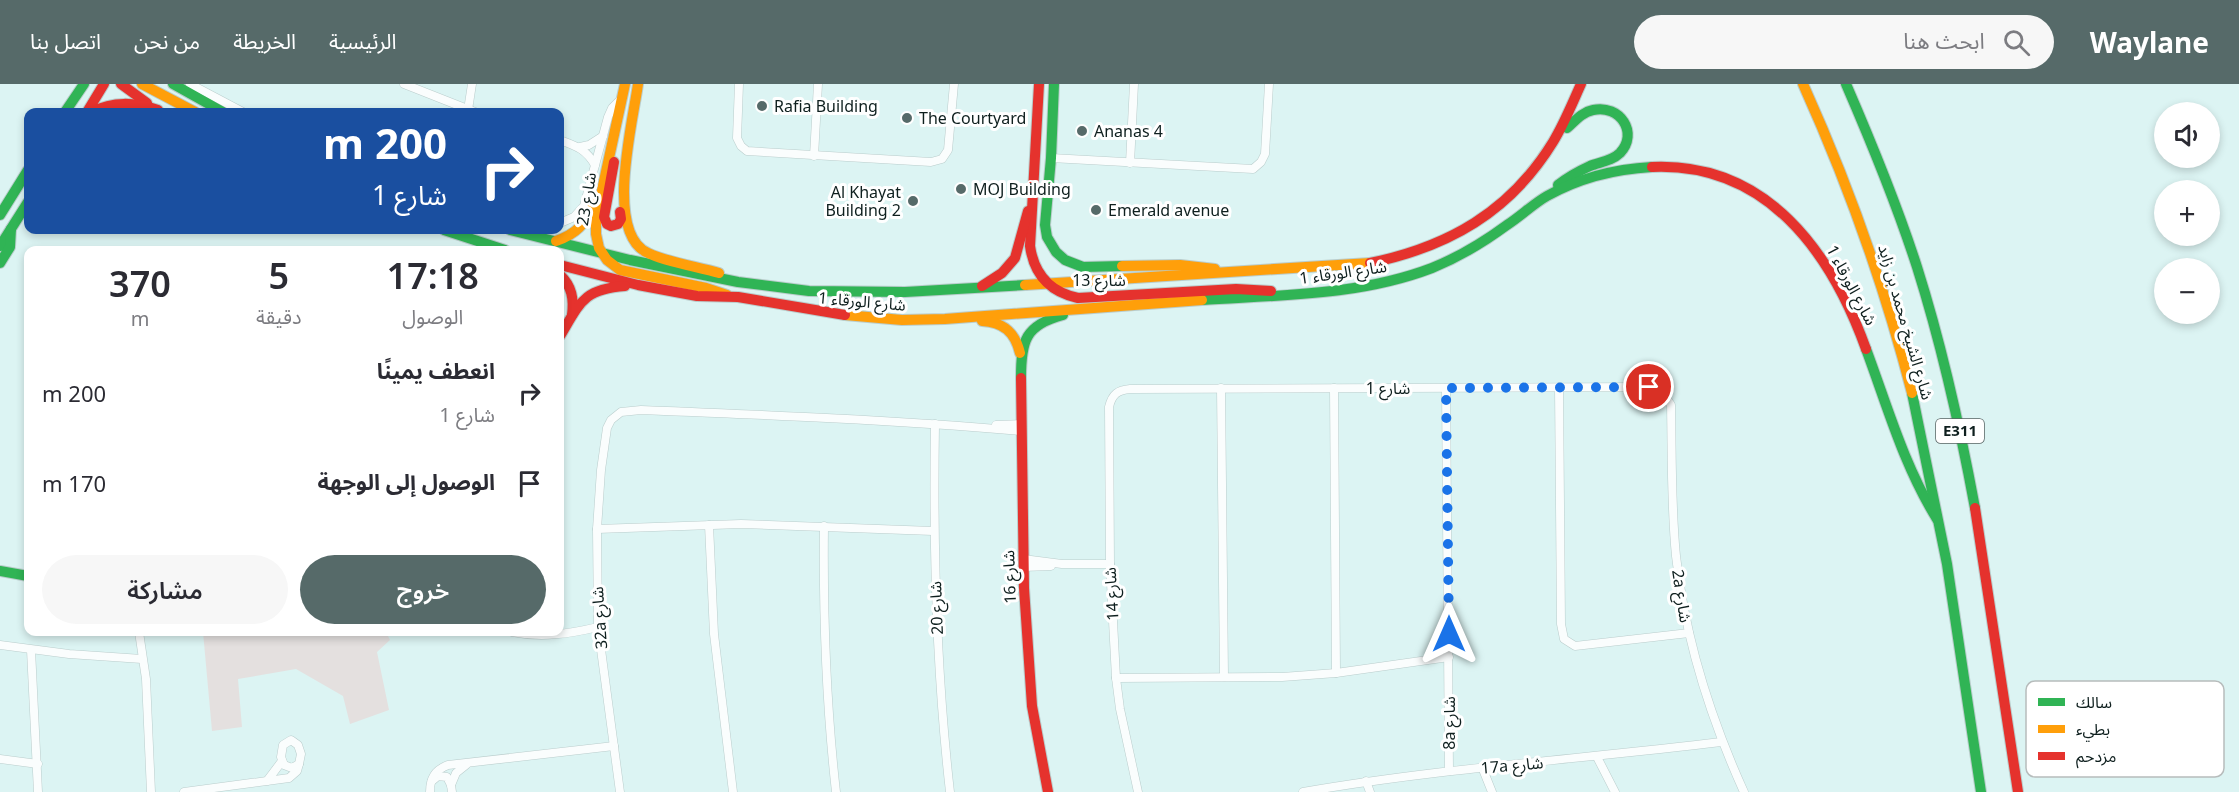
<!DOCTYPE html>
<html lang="ar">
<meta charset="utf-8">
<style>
:root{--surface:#fff;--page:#f7f7f7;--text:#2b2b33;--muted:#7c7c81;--accent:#566a69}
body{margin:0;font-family:"Noto Sans","Noto Sans Arabic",sans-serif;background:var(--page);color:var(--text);direction:rtl;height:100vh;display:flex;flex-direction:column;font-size:22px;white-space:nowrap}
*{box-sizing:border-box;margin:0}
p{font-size:20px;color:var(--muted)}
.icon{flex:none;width:33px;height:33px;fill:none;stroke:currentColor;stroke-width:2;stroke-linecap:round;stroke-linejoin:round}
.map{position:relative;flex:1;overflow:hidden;direction:ltr}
.drawer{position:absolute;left:24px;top:162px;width:540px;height:390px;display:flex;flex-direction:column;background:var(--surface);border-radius:12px;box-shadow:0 3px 9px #0003;direction:rtl}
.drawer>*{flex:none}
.banner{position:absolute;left:24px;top:24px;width:540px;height:126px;border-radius:12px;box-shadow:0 3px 9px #0003;direction:rtl;background:#1a4fa0;color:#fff;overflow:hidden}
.controls{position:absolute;left:2154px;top:18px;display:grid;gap:12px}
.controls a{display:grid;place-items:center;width:66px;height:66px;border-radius:50%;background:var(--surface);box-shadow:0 3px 9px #0003;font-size:30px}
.pin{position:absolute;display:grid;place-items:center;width:51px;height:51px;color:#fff;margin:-26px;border:3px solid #fff;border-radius:50%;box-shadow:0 2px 6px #0007}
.me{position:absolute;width:66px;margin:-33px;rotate:0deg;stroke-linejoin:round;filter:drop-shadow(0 0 4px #0008)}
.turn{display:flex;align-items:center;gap:21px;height:126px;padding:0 18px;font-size:27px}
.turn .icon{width:78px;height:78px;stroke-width:2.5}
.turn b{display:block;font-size:42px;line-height:51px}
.eta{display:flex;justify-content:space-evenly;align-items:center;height:102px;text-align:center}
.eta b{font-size:36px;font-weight:600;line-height:42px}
.button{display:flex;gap:12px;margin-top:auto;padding:12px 18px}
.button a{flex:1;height:69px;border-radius:36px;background:var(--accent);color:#fff;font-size:24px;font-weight:600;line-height:69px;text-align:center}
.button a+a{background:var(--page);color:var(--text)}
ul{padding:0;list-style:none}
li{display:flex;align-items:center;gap:18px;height:90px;padding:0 18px}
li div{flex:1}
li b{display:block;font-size:22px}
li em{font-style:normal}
header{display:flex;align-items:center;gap:36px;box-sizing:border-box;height:84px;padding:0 30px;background:var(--accent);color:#fff}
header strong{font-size:28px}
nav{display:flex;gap:33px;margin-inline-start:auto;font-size:21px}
.search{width:420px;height:54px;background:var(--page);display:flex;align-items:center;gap:15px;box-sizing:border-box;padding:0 21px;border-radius:33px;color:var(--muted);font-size:22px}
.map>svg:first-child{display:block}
.green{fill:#e4e0df}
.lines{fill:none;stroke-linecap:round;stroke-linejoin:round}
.street-casing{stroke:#bacdcc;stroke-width:9}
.fast-casing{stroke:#bacdcc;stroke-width:12}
.slow-casing{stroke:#bacdcc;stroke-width:12}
.jam-casing{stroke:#bacdcc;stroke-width:12}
.street{stroke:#fafdfd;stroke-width:8}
.fast{stroke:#30b455;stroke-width:10}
.slow{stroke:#ff9f0a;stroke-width:10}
.jam{stroke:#e5322d;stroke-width:10}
.route{stroke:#1a73e8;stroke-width:10;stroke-dasharray:0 18}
.poi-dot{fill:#566a69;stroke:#fff;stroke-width:2}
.labels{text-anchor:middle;stroke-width:6;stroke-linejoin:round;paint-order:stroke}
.shield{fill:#fff;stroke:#566262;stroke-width:1.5}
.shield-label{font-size:15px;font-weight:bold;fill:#0e1f1e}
.poi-label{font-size:16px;fill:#0e1f1e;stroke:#fff;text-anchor:start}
.street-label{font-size:16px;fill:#0e1f1e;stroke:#fff}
.key{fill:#fff;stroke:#b7bcbc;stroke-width:1.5}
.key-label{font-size:16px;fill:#0e1f1e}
</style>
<header>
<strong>Waylane</strong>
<div class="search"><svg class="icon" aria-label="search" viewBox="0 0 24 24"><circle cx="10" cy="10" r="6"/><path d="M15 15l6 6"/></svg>ابحث هنا</div>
<nav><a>الرئيسية</a><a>الخريطة</a><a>من نحن</a><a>اتصل بنا</a></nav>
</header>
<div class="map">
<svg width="2239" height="708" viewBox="0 0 2239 708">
<rect width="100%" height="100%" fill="#dcf4f3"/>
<!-- green -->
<polygon class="green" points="203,548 386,548 390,556 377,568 389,626 350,640 343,612 296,585 238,595 242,643 212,647"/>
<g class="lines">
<defs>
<g id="street">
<polyline points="190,0 243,28"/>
<polyline points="404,0 475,28"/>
<polyline points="739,0 737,54 741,62 747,67 931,78 942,75 948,66 954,0"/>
<polyline points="468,26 472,0"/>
<path d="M560,56c16,6 26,9 35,25"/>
<polyline points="580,63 589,61 603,52"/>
<polyline points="814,72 818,0"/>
<polyline points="1051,74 1253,85 1261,78 1265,70 1269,0"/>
<polyline points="1130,79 1134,0"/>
<polyline points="560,139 574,133 584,122 608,33 612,24 621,15"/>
<polyline points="1559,303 1561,540 1564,555 1575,562 1689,549"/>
<polyline points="1221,304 1224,593"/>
<polyline points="1334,304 1336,589"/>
<polyline points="1446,304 1449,687"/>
<path d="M935,340c-2,123 1,245 15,368"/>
<polyline points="996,341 1022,340"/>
<polyline points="709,441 714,550 733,708"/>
<path d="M824,442c-1,89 2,177 12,266"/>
<polyline points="597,445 741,440 933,447"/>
<polyline points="1023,475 1062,480 1110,480"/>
<polyline points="1023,483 1051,482"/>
<polyline points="139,548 146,595 151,708"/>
<path d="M512,548c29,6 57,2 86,-5"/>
<polyline points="0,561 69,570 142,575"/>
<polyline points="31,566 38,708"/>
<polyline points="1116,594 1282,593 1336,589 1449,573"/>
<polygon points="291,656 298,661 301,670 299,680 292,684 284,681 281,673 283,661"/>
<polyline points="1597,673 1615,708"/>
<polyline points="0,675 38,680"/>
<polyline points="1482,683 1492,708"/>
<polyline points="267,697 282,677"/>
<polyline points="432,697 438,692 447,693 451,701 452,708"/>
<polyline points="1366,697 1370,708"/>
<polyline points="451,701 456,689 466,681"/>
<polyline points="184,708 289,694 297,687 299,680"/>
<path d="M430,708c0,-14 5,-22 18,-27l166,-19"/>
<path d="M620,708l-22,-165 -1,-98 4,-59 6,-42 4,-8 10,-8 20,-2c127,5 254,10 381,21"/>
<path d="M1138,708l-18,-83 -4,-31 -6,-114 -1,-157c3,-13 9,-17 21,-18l519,-2 14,6 8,12c1,51 0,101 5,151 9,82 34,161 68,236"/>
<path d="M1303,708c139,-24 279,-33 418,-50"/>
</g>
<g id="fast">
<polyline points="173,0 223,28"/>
<polyline points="1054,0 1051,74 1045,141 1047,153 1056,168 1065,176 1083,183 1122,182"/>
<path d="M1846,0c26,60 51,121 71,183 25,79 43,160 58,241"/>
<polyline points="65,28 84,0"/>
<path d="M1558,101c10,-8 21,-14 32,-19 10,-4 22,-5 30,-13 19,-20 0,-49 -27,-43 -11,2 -18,11 -26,18"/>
<polyline points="0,131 28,86"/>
<polyline points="444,146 505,166"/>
<polyline points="510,146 630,176 738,198 809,207 905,208 1025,201"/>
<polyline points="0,162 28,118"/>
<polyline points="0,179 10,163 11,145"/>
<path d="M1202,216c77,-5 157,-4 230,-32 27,-11 52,-26 75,-43 14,-9 26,-21 40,-29 32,-18 69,-27 105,-29"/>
<path d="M1866,265c22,59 38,117 71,170"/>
<path d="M1021,294c0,-37 4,-53 42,-63"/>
<polyline points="1912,309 1947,480 1981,708"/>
<polyline points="0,487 28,492"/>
</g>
<g id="slow">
<polyline points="142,0 195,28"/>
<polyline points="625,0 596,134 596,150 599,164 607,176 620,186 706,204 727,211"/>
<path d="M638,0c-5,38 -34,149 10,169 18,9 51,14 71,20"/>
<path d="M1803,0c46,102 81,200 109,309"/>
<path d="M556,157c20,-7 30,-17 37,-37"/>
<polyline points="1122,182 1180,181 1215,185"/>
<polyline points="1025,201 1370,179"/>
<polyline points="845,231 902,236 945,235 1202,216"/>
<path d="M982,237c21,1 33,11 38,32"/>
</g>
<g id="jam">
<polyline points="121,0 147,19"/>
<path d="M1039,0l-9,162c4,28 20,46 48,52l158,-9 35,2"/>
<polyline points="87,28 104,0"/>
<path d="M91,28c23,-11 43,-10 67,-2"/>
<polyline points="614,78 604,133 607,140 611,142 618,140 621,135 620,128"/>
<path d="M1652,83c115,-5 179,85 214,182"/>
<path d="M1370,179c78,-16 140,-51 183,-121 11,-18 19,-38 28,-58"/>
<polyline points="560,181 638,201 697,212 738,213 845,231"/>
<path d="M560,191c12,11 14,24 12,40"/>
<polyline points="982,202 1002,189 1015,174 1028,127"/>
<path d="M560,252c20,-33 23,-47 65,-50"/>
<polyline points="1021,294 1024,504 1032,622 1048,708"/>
<polyline points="1975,424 2018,708"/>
</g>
</defs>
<!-- street casing -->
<use href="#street" class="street-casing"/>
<!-- fast casing -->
<use href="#fast" class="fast-casing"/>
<!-- slow casing -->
<use href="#slow" class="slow-casing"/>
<!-- jam casing -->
<use href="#jam" class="jam-casing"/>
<!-- street -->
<use href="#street" class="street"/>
<!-- fast -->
<use href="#fast" class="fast"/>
<!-- slow -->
<use href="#slow" class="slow"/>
<!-- jam -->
<use href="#jam" class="jam"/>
</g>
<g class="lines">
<!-- route -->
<polyline class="route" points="1449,550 1446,304 1649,303"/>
</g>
<!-- markers -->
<g class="poi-dot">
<circle cx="762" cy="22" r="6"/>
<circle cx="907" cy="34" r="6"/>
<circle cx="1082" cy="47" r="6"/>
<circle cx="961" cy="105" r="6"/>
<circle cx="913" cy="117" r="6"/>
<circle cx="1096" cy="126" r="6"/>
</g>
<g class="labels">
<!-- shield labels -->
<rect class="shield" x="1936" y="335" width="48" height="24" rx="4.5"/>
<g class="shield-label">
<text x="1960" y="352">E311</text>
</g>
<!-- poi labels -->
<g class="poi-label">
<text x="774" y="28">Rafia Building</text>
<text x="919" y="40">The Courtyard</text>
<text x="1094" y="53">Ananas 4</text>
<text x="973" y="111">MOJ Building</text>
<text x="901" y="114" text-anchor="end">Al Khayat<tspan x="901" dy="18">Building 2</tspan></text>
<text x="1108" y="132">Emerald avenue</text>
</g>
<!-- street labels -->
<g class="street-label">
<text transform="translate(586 115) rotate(-81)" y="6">شارع 23</text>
<text transform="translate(1343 188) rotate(-8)" y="6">شارع الورقاء 1</text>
<text x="1099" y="202">شارع 13</text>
<text transform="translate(1852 201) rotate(62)" y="6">شارع الورقاء 1</text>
<text transform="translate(862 217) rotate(5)" y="6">شارع الورقاء 1</text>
<text transform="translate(1906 238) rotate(74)" y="6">شارع الشيخ محمد بن زايد</text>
<text x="1388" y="310">شارع 1</text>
<text transform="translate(1009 493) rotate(-92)" y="6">شارع 16</text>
<text transform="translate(1111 510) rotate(-93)" y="6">شارع 14</text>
<text transform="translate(1682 512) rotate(81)" y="6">2a شارع</text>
<text transform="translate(936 524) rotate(-92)" y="6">شارع 20</text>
<text transform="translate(599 534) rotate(-94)" y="6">32a شارع</text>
<text transform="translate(1449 639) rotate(-90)" y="6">8a شارع</text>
<text transform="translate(1512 681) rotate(-5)" y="6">17a شارع</text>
</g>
</g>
<!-- legend -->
<rect x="2026" y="597" width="198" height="96" rx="9" class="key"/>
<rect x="2038" y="614" width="27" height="8" fill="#30b455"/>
<rect x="2038" y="641" width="27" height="8" fill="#ff9f0a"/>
<rect x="2038" y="668" width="27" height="8" fill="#e5322d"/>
<g class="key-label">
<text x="2076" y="624">سالك</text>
<text x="2076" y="651">بطيء</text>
<text x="2076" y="678">مزدحم</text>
</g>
</svg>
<div class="controls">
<a><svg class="icon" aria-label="sound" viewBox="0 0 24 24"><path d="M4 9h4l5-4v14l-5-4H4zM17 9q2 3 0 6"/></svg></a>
<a>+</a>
<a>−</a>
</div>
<div class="pin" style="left:1649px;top:303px;background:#d93025"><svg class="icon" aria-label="arrive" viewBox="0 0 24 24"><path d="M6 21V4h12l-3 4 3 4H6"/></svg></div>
<svg class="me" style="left:1449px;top:550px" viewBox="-20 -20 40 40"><path d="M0-17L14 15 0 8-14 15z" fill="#1a73e8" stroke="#fff" stroke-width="4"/></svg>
<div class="banner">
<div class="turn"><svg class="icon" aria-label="right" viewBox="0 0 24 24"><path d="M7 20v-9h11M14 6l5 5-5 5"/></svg><div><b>200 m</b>شارع 1</div></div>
</div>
<section class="drawer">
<div class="eta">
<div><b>17:18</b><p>الوصول</p></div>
<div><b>5</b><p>دقيقة</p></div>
<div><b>370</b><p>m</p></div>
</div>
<ul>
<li><svg class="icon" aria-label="right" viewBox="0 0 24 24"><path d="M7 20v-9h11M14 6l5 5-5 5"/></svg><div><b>انعطف يمينًا</b><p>شارع 1</p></div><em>200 m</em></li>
<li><svg class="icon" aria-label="arrive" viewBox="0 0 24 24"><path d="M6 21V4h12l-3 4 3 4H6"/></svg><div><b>الوصول إلى الوجهة</b></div><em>170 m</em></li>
</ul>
<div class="button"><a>خروج</a><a>مشاركة</a></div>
</section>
</div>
